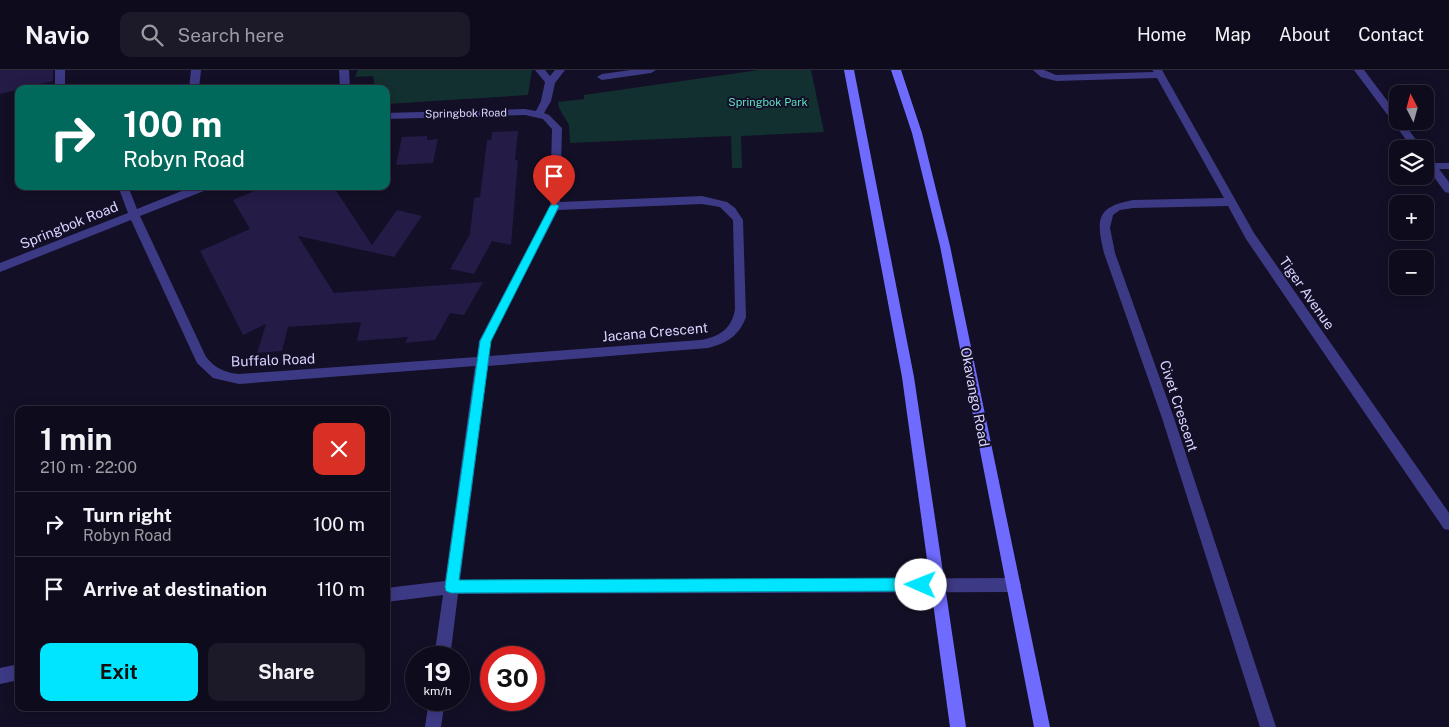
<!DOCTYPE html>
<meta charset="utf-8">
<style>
:root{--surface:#0e0b1c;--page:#1c1929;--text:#f1f3f6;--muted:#9b9ba3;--line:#2e2b3b;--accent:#00e5ff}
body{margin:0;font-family:"Public Sans",sans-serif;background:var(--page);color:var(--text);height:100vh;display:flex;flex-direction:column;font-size:19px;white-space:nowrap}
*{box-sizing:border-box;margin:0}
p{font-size:16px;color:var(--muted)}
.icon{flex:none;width:28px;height:28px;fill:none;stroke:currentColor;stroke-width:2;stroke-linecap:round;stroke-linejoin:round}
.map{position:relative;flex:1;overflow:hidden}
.drawer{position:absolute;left:15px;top:336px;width:375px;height:305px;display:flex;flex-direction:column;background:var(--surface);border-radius:10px;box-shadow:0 2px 12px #0003,0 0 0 1px var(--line)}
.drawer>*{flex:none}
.guide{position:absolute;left:15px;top:15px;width:375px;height:105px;border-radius:10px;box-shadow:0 2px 12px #0003,0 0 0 1px var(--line);background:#00695c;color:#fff;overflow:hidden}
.needle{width:32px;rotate:354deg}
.buttons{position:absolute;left:1389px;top:15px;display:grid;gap:10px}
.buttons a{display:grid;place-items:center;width:45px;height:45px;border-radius:10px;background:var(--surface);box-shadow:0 2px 12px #0003,0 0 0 1px var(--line);font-size:25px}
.speed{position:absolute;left:405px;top:576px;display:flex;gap:10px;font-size:25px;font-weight:700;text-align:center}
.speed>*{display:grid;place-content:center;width:65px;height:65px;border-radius:50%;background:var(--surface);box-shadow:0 2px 12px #0003,0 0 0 1px var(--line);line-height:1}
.speed small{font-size:12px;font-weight:400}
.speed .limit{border:8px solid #d22;background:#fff;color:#111}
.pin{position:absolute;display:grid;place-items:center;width:42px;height:42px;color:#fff;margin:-51px -21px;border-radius:50% 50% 50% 0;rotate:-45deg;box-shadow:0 0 5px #0007}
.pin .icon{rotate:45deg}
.me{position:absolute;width:55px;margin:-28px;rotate:271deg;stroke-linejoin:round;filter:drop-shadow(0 0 4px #0008)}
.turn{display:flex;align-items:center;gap:18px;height:105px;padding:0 25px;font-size:22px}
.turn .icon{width:65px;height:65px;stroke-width:2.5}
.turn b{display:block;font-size:35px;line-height:42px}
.round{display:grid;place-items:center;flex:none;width:52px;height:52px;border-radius:10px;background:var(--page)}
.overview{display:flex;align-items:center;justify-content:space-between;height:85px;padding:0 25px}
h1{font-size:30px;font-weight:700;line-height:38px}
.primary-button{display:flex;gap:10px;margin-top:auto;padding:10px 25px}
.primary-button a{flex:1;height:58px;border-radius:10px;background:var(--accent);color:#111;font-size:20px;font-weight:700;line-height:58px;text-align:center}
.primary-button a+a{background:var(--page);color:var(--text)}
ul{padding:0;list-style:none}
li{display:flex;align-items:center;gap:15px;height:65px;padding:0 25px;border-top:1px solid var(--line)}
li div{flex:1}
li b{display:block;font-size:19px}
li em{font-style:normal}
header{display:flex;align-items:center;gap:30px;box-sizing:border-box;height:70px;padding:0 25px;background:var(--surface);border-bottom:1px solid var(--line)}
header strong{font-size:24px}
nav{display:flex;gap:28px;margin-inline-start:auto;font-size:18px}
.search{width:350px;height:45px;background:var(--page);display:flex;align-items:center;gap:12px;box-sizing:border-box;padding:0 18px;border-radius:10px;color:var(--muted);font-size:19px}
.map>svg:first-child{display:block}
.green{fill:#12302f}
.building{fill:#241b47}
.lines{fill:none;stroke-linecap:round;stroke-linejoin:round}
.minor{fill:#3d3a85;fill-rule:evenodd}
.secondary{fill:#6f6bff;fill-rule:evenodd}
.route{fill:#00e5ff;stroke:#0095a6}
.labels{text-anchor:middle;stroke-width:4;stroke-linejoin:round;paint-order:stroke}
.far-park-label{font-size:11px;fill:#5fe0c0;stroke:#130f26}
.far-street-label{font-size:11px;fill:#d9d4ff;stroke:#130f26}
.street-label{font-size:14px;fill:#d9d4ff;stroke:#130f26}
</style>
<header>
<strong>Navio</strong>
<div class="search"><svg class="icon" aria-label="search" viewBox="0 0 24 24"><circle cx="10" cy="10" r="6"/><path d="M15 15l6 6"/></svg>Search here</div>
<nav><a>Home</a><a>Map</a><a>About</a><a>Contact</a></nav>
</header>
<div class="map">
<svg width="1449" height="657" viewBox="0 0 1449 657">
<rect width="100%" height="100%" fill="#130f26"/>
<!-- green -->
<g class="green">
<polygon points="358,0 532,0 528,25 386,34 386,19 370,19 375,17 373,6 355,7"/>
<polygon points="759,0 811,0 824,62 741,66 742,98 732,98 731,66 570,73 569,55 559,38 558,32 584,29 584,25"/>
</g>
<!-- building -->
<g class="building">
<polygon points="0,0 53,0 53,11 0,24"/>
<polygon points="518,61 515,90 518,90 511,175 492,171 474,204 450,199 470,164 474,128 480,127 487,70 491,70 492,62"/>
<polygon points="427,66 427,70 438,69 433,93 396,95 402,67"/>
<polygon points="266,116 333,116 372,175 397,140 422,146 394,187 298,166 334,223 483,212 464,245 450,243 435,270 405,273 408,267 357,271 361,252 288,257 282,281 257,283 266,254 243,265 200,181 250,159 233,130"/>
</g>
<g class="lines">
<!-- minor -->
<g class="minor">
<rect x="55" y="0" width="10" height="19"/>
<polygon points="191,0 201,0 199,19 189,19"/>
<polygon points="339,0 349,0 350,19 340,19"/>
<path d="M535,0h10l5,6 5,-6h10l-10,13 -4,18 -7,12 5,2 13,13 -2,74 142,-6 25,6 8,6 8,12 3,97c-7,19 -19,26 -38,31l-220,18 -28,214 554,-2 5,2 2,5 -2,5 -5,2 -556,2 -8,64h-16l9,-63 -57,7v-14l59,-7 30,-215 -236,18 -26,-6 -16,-15 -66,-143 -131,52v-9l128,-50 -10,-27h10l9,23 57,-23h16l-1,3 -69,27 66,141c9,11 19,16 33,17l238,-17 2,-16 71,-135 2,-77 -9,-10 -18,-4 -139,4v-6l139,-4 11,2 5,-10 4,-19zM702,134l18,3 13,13 2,89c-3,20 -16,28 -35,31l-211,16 2,-15 67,-131z"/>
<polygon points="631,0 656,0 651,3 602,10 597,7 602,4"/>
<path d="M1033,0h11l12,5 98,-3 -2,-2h10l92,163 195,280v17l-5,-1 -198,-290 -18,-33 -95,2 -13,2 -7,5 -3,13 5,25 59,165 102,309h-16l-98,-309 -58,-165c-8,-34 -8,-46 29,-53l91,-2 -67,-120 -101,3 -15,-4z"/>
<polygon points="1354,0 1364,0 1398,45 1398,51 1402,51 1423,79 1413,79"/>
<polygon points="1425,85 1429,86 1434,93 1449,93 1449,99 1439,99 1449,112 1449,123 1445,122 1425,95"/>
<polygon points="59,116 69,116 69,117 64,121 60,120"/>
<polygon points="19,594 19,610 0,614 0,598"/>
<polygon points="429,630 445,630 441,657 425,657"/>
</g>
<!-- secondary -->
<g class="secondary">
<polygon points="844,0 854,0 914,307 966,657 950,657 902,307"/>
<polygon points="891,0 901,0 922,63 950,176 1050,657 1034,657 940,176 912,63"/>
</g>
</g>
<!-- route -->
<polygon class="route" points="554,133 559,136 491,271 459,510 921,508 926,510 928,515 926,519 921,521 451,523 446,521 445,517 480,271 550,136"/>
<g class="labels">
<!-- far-park labels -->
<g class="far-park-label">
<text x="768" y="36">Springbok Park</text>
</g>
<!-- far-street labels -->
<g class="far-street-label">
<text transform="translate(466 43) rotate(-1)" y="4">Springbok Road</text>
</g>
<!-- street labels -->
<g class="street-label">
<text transform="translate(69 155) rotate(-22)" y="5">Springbok Road</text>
<text transform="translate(1307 223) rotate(55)" y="5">Tiger Avenue</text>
<text transform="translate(655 262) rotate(-5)" y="5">Jacana Crescent</text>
<text transform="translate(273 290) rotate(-2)" y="5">Buffalo Road</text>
<text transform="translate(975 327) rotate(79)" y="5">Okavango Road</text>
<text transform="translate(1179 336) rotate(72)" y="5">Civet Crescent</text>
</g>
</g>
</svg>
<div class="buttons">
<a><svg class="needle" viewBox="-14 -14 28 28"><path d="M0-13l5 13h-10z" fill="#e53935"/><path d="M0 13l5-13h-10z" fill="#9b9ba3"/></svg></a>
<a><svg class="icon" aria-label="layers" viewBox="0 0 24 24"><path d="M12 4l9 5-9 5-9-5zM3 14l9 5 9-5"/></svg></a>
<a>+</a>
<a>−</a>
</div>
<div class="speed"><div>19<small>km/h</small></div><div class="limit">30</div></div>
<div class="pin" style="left:554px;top:136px;background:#d93025"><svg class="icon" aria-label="arrive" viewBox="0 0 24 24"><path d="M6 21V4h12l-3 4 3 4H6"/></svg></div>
<svg class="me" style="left:921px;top:515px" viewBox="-20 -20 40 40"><circle r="19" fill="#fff"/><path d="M0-13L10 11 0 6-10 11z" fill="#00e5ff"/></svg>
<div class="guide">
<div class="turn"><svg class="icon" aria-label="right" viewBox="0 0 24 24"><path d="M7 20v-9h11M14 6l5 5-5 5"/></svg><div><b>100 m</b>Robyn Road</div></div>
</div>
<section class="drawer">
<div class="overview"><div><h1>1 min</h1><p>210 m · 22:00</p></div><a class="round" style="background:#d93025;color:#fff"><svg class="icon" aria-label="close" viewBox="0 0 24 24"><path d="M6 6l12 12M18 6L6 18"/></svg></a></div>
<ul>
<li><svg class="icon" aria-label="right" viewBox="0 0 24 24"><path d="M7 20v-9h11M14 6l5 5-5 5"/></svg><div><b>Turn right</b><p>Robyn Road</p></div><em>100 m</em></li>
<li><svg class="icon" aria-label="arrive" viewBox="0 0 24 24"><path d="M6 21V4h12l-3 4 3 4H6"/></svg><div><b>Arrive at destination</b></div><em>110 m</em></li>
</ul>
<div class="primary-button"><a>Exit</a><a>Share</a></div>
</section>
</div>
